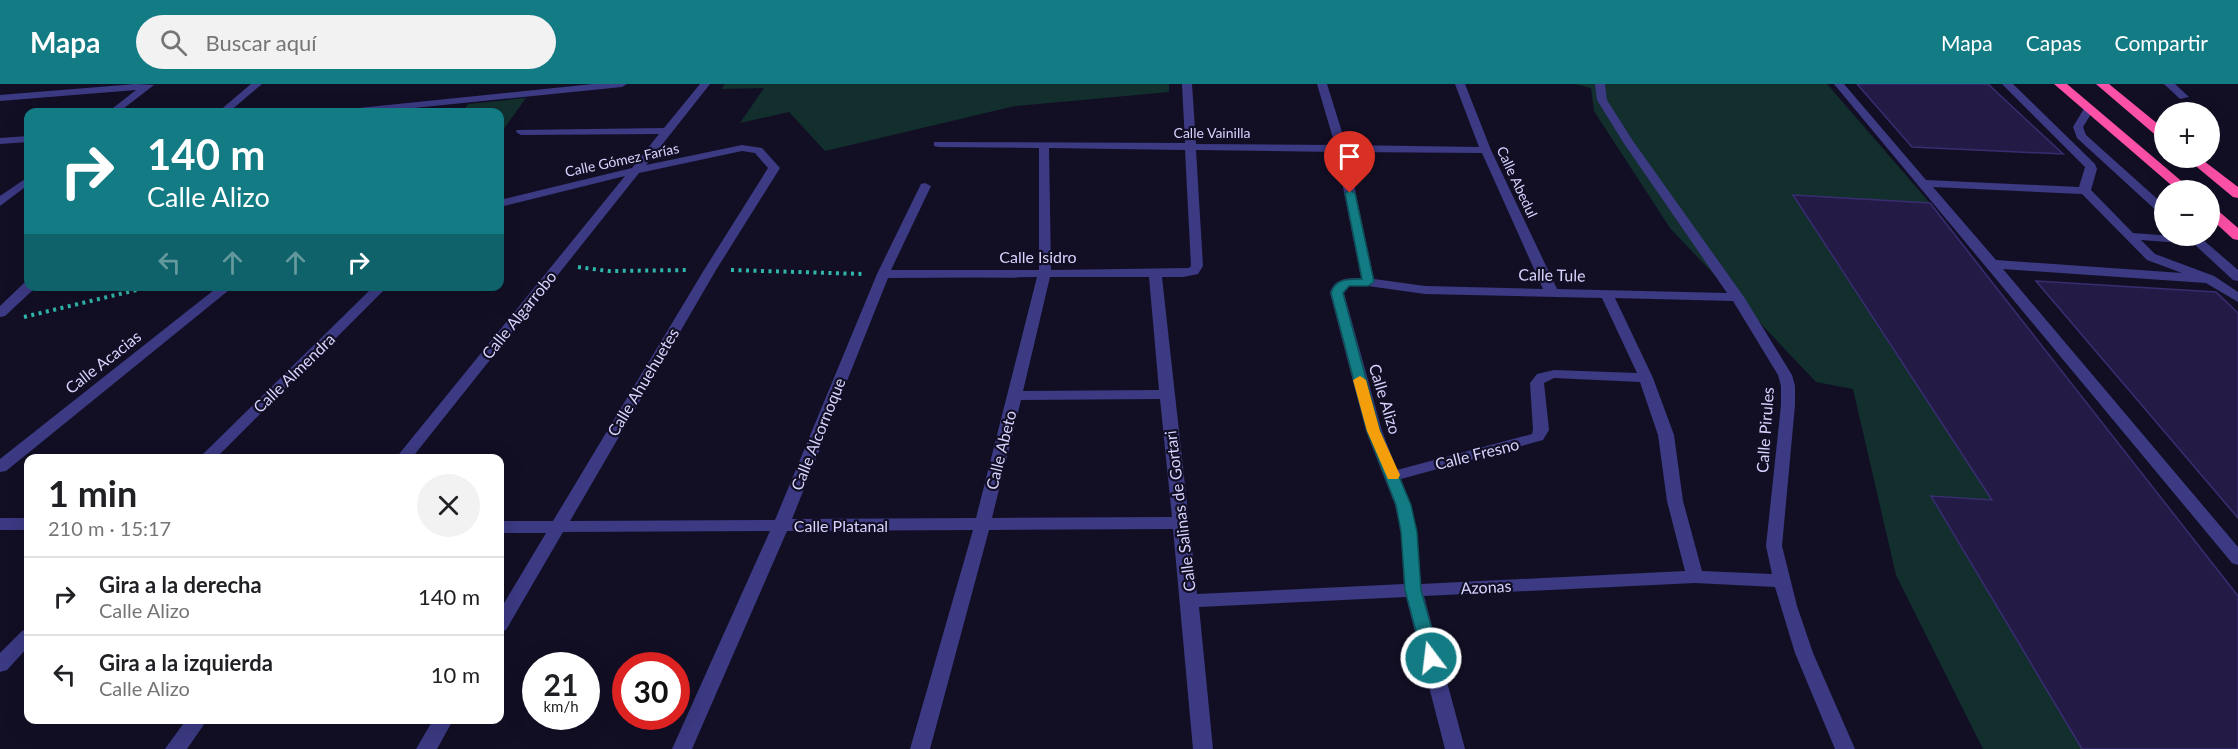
<!DOCTYPE html>
<html lang="es">
<meta charset="utf-8">
<style>
:root{--surface:#fff;--page:#f2f2f2;--text:#202124;--muted:#757577;--line:#e0e0e0;--accent:#137b84}
body{margin:0;font-family:Lato,sans-serif;background:var(--page);color:var(--text);height:100vh;display:flex;flex-direction:column;font-size:22px;white-space:nowrap}
*{box-sizing:border-box;margin:0}
p{font-size:20px;color:var(--muted)}
.icon{flex:none;width:33px;height:33px;fill:none;stroke:currentColor;stroke-width:2;stroke-linecap:round;stroke-linejoin:round}
.map{position:relative;flex:1;overflow:hidden}
.side{position:absolute;left:24px;top:370px;width:480px;height:270px;display:flex;flex-direction:column;background:var(--surface);border-radius:12px;box-shadow:0 6px 24px #0002}
.side>*{flex:none}
.guide{position:absolute;left:24px;top:24px;width:480px;height:183px;border-radius:12px;box-shadow:0 6px 24px #0002;background:#137b84;color:#fff;overflow:hidden}
.buttons{position:absolute;left:2154px;top:18px;display:grid;gap:12px}
.buttons a{display:grid;place-items:center;width:66px;height:66px;border-radius:50%;background:var(--surface);box-shadow:0 6px 24px #0002;font-size:30px}
.speed{position:absolute;left:522px;top:568px;display:flex;gap:12px;font-size:30px;font-weight:700;text-align:center}
.speed>*{display:grid;place-content:center;width:78px;height:78px;border-radius:50%;background:var(--surface);box-shadow:0 6px 24px #0002;line-height:1}
.speed small{font-size:15px;font-weight:400}
.speed .limit{border:9px solid #d22;background:#fff;color:#111}
.pin{position:absolute;display:grid;place-items:center;width:51px;height:51px;color:#fff;margin:-62px -26px;border-radius:50% 50% 50% 0;rotate:-45deg;box-shadow:0 0 6px #0007}
.pin .icon{rotate:45deg}
.me{position:absolute;width:66px;margin:-33px;rotate:345deg;stroke-linejoin:round;filter:drop-shadow(0 0 4px #0008)}
.turn{display:flex;align-items:center;gap:21px;height:126px;padding:0 24px;font-size:27px}
.turn .icon{width:78px;height:78px;stroke-width:2.5}
.turn b{display:block;font-size:42px;line-height:51px}
.lanes{display:flex;align-items:center;height:57px;padding:0 24px;background:#0003;justify-content:center;gap:30px;direction:ltr}
.lanes .off{opacity:.35}
.round{display:grid;place-items:center;flex:none;width:63px;height:63px;border-radius:32px;background:var(--page)}
.head{display:flex;align-items:center;justify-content:space-between;height:102px;padding:0 24px}
h1{font-size:36px;font-weight:700;line-height:45px}
ul{padding:0;list-style:none}
li{display:flex;align-items:center;gap:18px;height:78px;padding:0 24px;border-top:2px solid var(--line)}
li div{flex:1}
li b{display:block;font-size:22px}
li em{font-style:normal}
header{display:flex;align-items:center;gap:36px;box-sizing:border-box;height:84px;padding:0 30px;background:var(--accent);color:#fff}
header strong{font-size:28px}
nav{display:flex;gap:33px;margin-inline-start:auto;font-size:21px}
.search{width:420px;height:54px;background:var(--page);display:flex;align-items:center;gap:15px;box-sizing:border-box;padding:0 21px;border-radius:33px;color:var(--muted);font-size:22px}
.map>svg:first-child{display:block}
.green{fill:#122f2d}
.building{fill:#231b45;stroke:#392d71;stroke-width:1.5}
.lines{fill:none;stroke-linecap:round;stroke-linejoin:round}
.path{stroke:#30b5a9;stroke-width:4;stroke-dasharray:3 4.5;stroke-linecap:butt}
.minor{fill:#3b3a83;fill-rule:evenodd}
.highway{fill:#fd50a7;fill-rule:evenodd}
.route{fill:#137b84;stroke:#0c5056;stroke-width:1.5}
.slow{fill:#f59e0b}
.labels{text-anchor:middle;stroke-width:4.5;stroke-linejoin:round;paint-order:stroke}
.far-street-label{font-size:14px;fill:#d7d3fe;stroke:#120f25}
.street-label{font-size:16px;fill:#d7d3fe;stroke:#120f25}
</style>
<header>
<strong>Mapa</strong>
<div class="search"><svg class="icon" aria-label="search" viewBox="0 0 24 24"><circle cx="10" cy="10" r="6"/><path d="M15 15l6 6"/></svg>Buscar aquí</div>
<nav><a>Mapa</a><a>Capas</a><a>Compartir</a></nav>
</header>
<div class="map">
<svg width="2238" height="665" viewBox="0 0 2238 665">
<rect width="100%" height="100%" fill="#120f25"/>
<!-- green -->
<g class="green">
<polygon points="725,0 1169,0 1169,8 1015,22 825,67 789,28 740,39 764,4 721,5"/>
<polygon points="1575,0 1827,0 1930,119 1793,112 1992,416 1931,413 2082,665 1983,665 1896,491 1853,305 1816,298 1670,144 1594,27 1591,4"/>
<polygon points="526,14 500,50 500,28 463,28 468,20"/>
</g>
<!-- building -->
<g class="building">
<polygon points="1857,0 1988,0 2063,70 1912,63"/>
<polygon points="1793,111 1930,119 2238,512 2238,665 2082,665 1931,412 1992,416"/>
<polygon points="2036,197 2216,208 2238,229 2238,434"/>
</g>
<g class="lines">
<!-- path -->
<g class="path">
<polyline points="578,183 608,187 690,186"/>
<polyline points="731,186 864,190"/>
<polyline points="24,233 153,202"/>
</g>
<!-- minor -->
<g class="minor">
<polygon points="135,0 154,1 119,28 108,28 136,6 0,17 0,11"/>
<polygon points="251,0 262,0 229,28 218,28"/>
<polygon points="593,0 627,0 622,3 374,28 344,28 349,25"/>
<path d="M700,0h10l-64,81 96,-20 20,3 18,20 -64,102 -146,251 205,-1 102,-246 44,-90 4,-1 6,3 -40,84h148v-122l-101,-1 -4,-1v-4l251,1 -3,-59h10l4,60 139,1 -18,-61h10l19,61 133,2 -24,-63h10l26,66 66,139 170,4 -104,-151 -26,-42 -2,-16h10l2,16 26,41 111,156 48,78 3,11v19l-13,141 15,60 16,47 42,96h-20l-40,-96 -20,-66 -80,-4 -271,13 41,153h-20l-39,-152 -207,10 14,142h-20l-20,-220 -184,1 -59,219h-20l63,-219 -186,1 -95,218h-20l98,-218 -207,1 -57,98 -6,2v-22l46,-77h-46v-12h53l151,-251 64,-102 -13,-15 -13,-2 -103,22 -228,286h-16l230,-283 -125,31v-7l132,-32 27,-34 -138,1 -5,-3 1,-2 147,-2zM1049,64l136,2 6,116 -2,2 -138,2zM1196,66l140,2 25,126c-13,0 -27,0 -31,15l36,138 29,74 6,27 3,52 -207,10 -35,-317h21l15,-3 5,-8zM1347,68l135,1 61,136 -118,-3 -51,-7zM1037,193l-61,241 -184,1 96,-241zM1050,193h99l10,113 -136,1zM1350,202h18l57,8 177,4 35,75 -83,-3 -17,4 -7,9 3,47 -1,4 -135,36 -15,-39 -38,-138zM1615,214l118,3 45,74 3,11v19l-15,141 6,28 -70,-3 -19,-70 -9,-66 -21,-57zM1554,294l86,4 18,53 9,66 18,70 -264,13c-3,-38 -6,-70 -20,-105l142,-39 6,-10 -5,-47zM1160,315l12,118 -180,1 29,-118z"/>
<path d="M1834,0h10l82,96 153,7 6,-20 -83,-83h11l82,80 2,5 -6,21 42,43 68,5 37,32v11l-5,-1 -39,-36 -53,-4 14,14 59,22 24,16v10l-32,-19 -203,-14 235,278v18l-6,-2zM1933,103l149,7 65,66 35,13 -186,-13z"/>
<polygon points="2164,0 2175,0 2189,13 2180,15"/>
<polygon points="2089,22 2094,25 2083,43 2086,51 2164,121 2164,130 2160,130 2077,54 2073,43 2085,23"/>
<polygon points="28,52 28,58 0,60 0,54"/>
<polygon points="28,93 28,101 0,122 0,112"/>
<polygon points="28,198 28,202 35,202 34,205 5,232 0,233 0,222 24,199"/>
<polygon points="219,202 234,202 6,387 0,388 0,375"/>
<polygon points="374,202 388,202 215,375 198,375"/>
<rect x="0" y="434" width="28" height="12"/>
<polygon points="28,545 28,563 7,586 0,588 0,569 22,547"/>
<polygon points="186,636 207,636 187,665 165,665"/>
<polygon points="433,636 453,636 437,665 416,665"/>
</g>
<!-- highway -->
<g class="highway">
<polygon points="2054,0 2067,0 2192,106 2177,106"/>
<polygon points="2096,0 2109,0 2164,45 2164,55 2159,54"/>
<polygon points="2186,74 2200,74 2238,103 2238,114 2233,113"/>
<polygon points="2210,123 2215,124 2238,144 2238,156 2233,155 2210,134"/>
</g>
</g>
<!-- route -->
<path class="route" d="M1350,106l5,3 19,89 -6,4h-19l-6,7 37,138 31,74 6,27 4,58 19,68 -3,5 -6,2 -6,-2 -2,-5 -18,-68 -4,-58 -5,-27 -29,-74 -36,-138c4,-15 18,-14 31,-14l-17,-86z"/>
<!-- slow -->
<polygon class="slow" points="1360,292 1366,296 1380,347 1400,391 1398,395 1388,395 1367,347 1353,296"/>
<g class="labels">
<!-- far-street labels -->
<g class="far-street-label">
<text x="1212" y="54">Calle Vainilla</text>
<text transform="translate(622 76) rotate(-12)" y="5">Calle Gómez Farías</text>
<text transform="translate(1517 98) rotate(65)" y="5">Calle Abedul</text>
</g>
<!-- street labels -->
<g class="street-label">
<text x="1038" y="179">Calle Isidro</text>
<text transform="translate(1552 191) rotate(1)" y="6">Calle Tule</text>
<text transform="translate(519 231) rotate(-51)" y="6">Calle Algarrobo</text>
<text transform="translate(103 278) rotate(-38)" y="6">Calle Acacias</text>
<text transform="translate(294 289) rotate(-44)" y="6">Calle Almendra</text>
<text transform="translate(643 298) rotate(-59)" y="6">Calle Ahuehuetes</text>
<text transform="translate(1385 315) rotate(73)" y="6">Calle Alizo</text>
<text transform="translate(1765 346) rotate(-86)" y="6">Calle Pirules</text>
<text transform="translate(818 350) rotate(-68)" y="6">Calle Alcornoque</text>
<text transform="translate(1001 366) rotate(-76)" y="6">Calle Abeto</text>
<text transform="translate(1477 370) rotate(-14)" y="6">Calle Fresno</text>
<text transform="translate(1180 427) rotate(-97)" y="6">Calle Salinas de Gortari</text>
<text x="841" y="448">Calle Platanal</text>
<text transform="translate(1486 503) rotate(-3)" y="6">Azonas</text>
</g>
</g>
</svg>
<div class="buttons">
<a>+</a>
<a>−</a>
</div>
<div class="speed"><div>21<small>km/h</small></div><div class="limit">30</div></div>
<div class="pin" style="left:1350px;top:109px;background:#d93025"><svg class="icon" aria-label="arrive" viewBox="0 0 24 24"><path d="M6 21V4h12l-3 4 3 4H6"/></svg></div>
<svg class="me" style="left:1431px;top:574px" viewBox="-20 -20 40 40"><circle r="17" fill="#137b84" stroke="#fff" stroke-width="3"/><path d="M0-11L8 9 0 5-8 9z" fill="#fff"/></svg>
<div class="guide">
<div class="turn"><svg class="icon" aria-label="right" viewBox="0 0 24 24"><path d="M7 20v-9h11M14 6l5 5-5 5"/></svg><div><b>140 m</b>Calle Alizo</div></div>
<div class="lanes"><svg class="icon off" aria-label="left" viewBox="0 0 24 24"><path d="M17 20v-9H6M10 6l-5 5 5 5"/></svg><svg class="icon off" aria-label="ahead" viewBox="0 0 24 24"><path d="M12 20V5M6 11l6-6 6 6"/></svg><svg class="icon off" aria-label="ahead" viewBox="0 0 24 24"><path d="M12 20V5M6 11l6-6 6 6"/></svg><svg class="icon" aria-label="right" viewBox="0 0 24 24"><path d="M7 20v-9h11M14 6l5 5-5 5"/></svg></div>
</div>
<section class="side">
<div class="head"><div><h1>1 min</h1><p>210 m · 15:17</p></div><a class="round"><svg class="icon" aria-label="close" viewBox="0 0 24 24"><path d="M6 6l12 12M18 6L6 18"/></svg></a></div>
<ul>
<li><svg class="icon" aria-label="right" viewBox="0 0 24 24"><path d="M7 20v-9h11M14 6l5 5-5 5"/></svg><div><b>Gira a la derecha</b><p>Calle Alizo</p></div><em>140 m</em></li>
<li><svg class="icon" aria-label="left" viewBox="0 0 24 24"><path d="M17 20v-9H6M10 6l-5 5 5 5"/></svg><div><b>Gira a la izquierda</b><p>Calle Alizo</p></div><em>10 m</em></li>
</ul>
</section>
</div>
